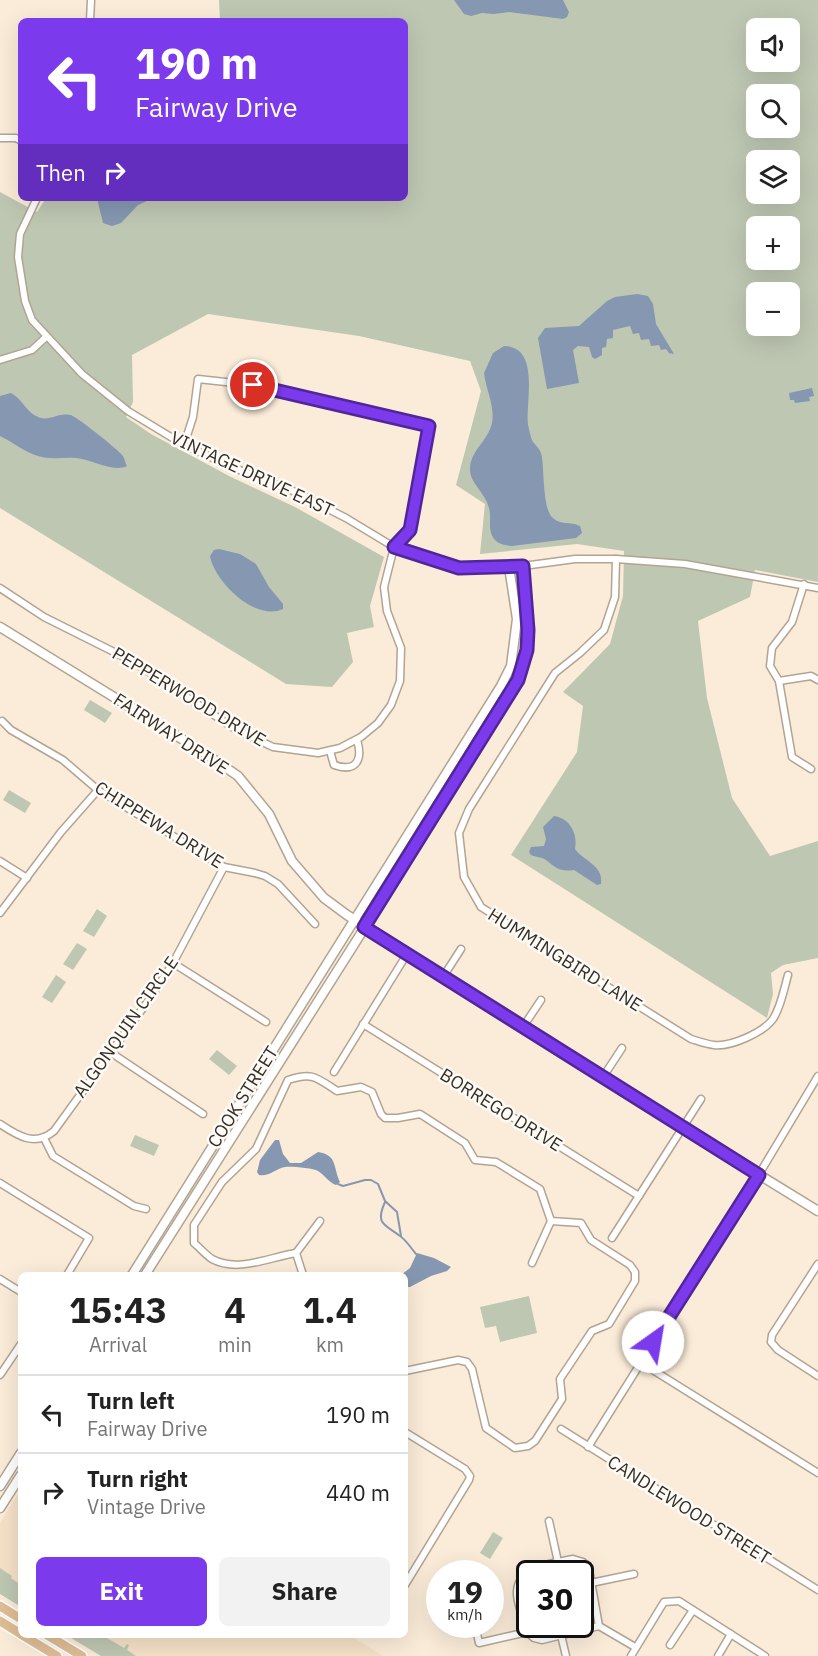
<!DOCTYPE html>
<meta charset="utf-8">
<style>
:root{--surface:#fff;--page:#f2f2f2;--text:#222;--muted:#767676;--line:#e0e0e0;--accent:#7c3aed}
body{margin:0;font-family:"IBM Plex Sans",sans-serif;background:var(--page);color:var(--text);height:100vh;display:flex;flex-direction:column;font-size:22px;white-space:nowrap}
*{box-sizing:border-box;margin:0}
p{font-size:20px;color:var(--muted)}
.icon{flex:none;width:33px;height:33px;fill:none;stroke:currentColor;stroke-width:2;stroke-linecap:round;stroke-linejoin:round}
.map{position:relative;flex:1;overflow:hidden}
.details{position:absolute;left:18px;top:1272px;width:390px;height:366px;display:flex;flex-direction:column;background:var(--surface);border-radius:9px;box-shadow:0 6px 24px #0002}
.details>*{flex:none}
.top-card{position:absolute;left:18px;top:18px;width:390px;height:183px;border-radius:9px;box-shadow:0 6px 24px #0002;background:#7c3aed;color:#fff;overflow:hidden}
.controls{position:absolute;left:746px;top:18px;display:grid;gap:12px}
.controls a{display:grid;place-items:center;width:54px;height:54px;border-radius:9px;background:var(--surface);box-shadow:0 6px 24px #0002;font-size:30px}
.speed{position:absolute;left:426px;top:1560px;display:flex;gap:12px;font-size:30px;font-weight:700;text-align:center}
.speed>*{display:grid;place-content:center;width:78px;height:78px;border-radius:50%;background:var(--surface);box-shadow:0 6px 24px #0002;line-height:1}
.speed small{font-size:15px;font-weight:400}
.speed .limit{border:3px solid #111;border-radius:9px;background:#fff;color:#111}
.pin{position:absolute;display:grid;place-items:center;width:51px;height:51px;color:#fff;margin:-26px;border:3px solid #fff;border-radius:50%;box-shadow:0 2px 6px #0007}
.me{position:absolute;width:66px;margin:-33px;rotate:32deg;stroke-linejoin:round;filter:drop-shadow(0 0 4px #0008)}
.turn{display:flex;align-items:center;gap:21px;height:126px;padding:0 18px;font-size:27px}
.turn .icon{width:78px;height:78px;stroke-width:2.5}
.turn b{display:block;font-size:42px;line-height:51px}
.then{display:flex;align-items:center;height:57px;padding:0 18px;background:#0003;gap:12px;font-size:22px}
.eta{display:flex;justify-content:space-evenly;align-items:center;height:102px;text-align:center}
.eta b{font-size:36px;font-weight:700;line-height:42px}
.cta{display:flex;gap:12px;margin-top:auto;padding:12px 18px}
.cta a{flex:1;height:69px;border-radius:9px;background:var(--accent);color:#fff;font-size:24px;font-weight:700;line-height:69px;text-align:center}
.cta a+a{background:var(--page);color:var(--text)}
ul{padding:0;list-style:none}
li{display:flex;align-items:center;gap:18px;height:78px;padding:0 18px;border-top:2px solid var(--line)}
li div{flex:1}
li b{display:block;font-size:22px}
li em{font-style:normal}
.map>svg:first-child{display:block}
.built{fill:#f6e1c8}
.green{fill:#bec7b2;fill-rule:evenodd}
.water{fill:#8697b1}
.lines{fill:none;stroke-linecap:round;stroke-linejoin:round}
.stream{stroke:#8697b1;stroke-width:2}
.street-casing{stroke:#b2a492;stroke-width:9}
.secondary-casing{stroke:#b2a492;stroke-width:11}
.primary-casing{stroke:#fff;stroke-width:12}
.street{stroke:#fff;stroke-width:6}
.secondary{stroke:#fff;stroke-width:8}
.primary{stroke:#dfbd95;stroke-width:9}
.route-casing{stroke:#51269a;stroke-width:15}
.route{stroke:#7c3aed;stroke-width:10}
.labels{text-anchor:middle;stroke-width:5;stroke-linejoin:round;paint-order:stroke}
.street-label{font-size:18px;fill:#342e27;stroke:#fefbf7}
</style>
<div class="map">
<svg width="818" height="1656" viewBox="0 0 818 1656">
<rect width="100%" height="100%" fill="#fbecd9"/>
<!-- built -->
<g class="built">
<polygon points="21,1489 21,1586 0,1573 0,1523"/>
<polygon points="100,1635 350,1635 383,1656 134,1656"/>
</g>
<!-- green -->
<g class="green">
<path d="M219,0h599v582l-63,-12 -5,27 -52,24 9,77 25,100 38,58 48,-15v117l-35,7 -12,8 2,21 -6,24 -256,-163 66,-103 6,-46 -20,-14 47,-48 13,-48 1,-45 -47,-7 -97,10 5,-50 -29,-19 25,-94 -11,-30 -111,-25 -151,-22 -76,41 1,47 -7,15 25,17 78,42 66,31 89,50 -14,49 4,21 -27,6 6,29 -21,25 -46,-3 -286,-176v-316l37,20 9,-14h359v-177h-185zM756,28h33v34h-33zM756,94h33v34h-33zM756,160h33v34h-33zM756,226h33v34h-33zM756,292h33v34h-33z"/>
<polygon points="90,700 112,713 105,723 84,710"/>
<polygon points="9,790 31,803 25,813 3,800"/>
<polygon points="97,909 107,916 94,937 83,931"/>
<polygon points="77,943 87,949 73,970 63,964"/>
<polygon points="56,975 66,982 52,1003 42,997"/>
<polygon points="217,1050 237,1066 229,1075 209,1059"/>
<polygon points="135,1135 159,1145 154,1156 130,1146"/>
<polygon points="529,1296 537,1333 500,1342 496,1326 485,1328 480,1307"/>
<polygon points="493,1532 503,1538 490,1559 480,1553"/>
<polygon points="0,1568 12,1576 11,1578 21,1585 21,1607 0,1594"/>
<polygon points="66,1635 102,1635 124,1648 127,1644 129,1645 127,1650 136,1656 101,1656"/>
</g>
<!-- water -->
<g class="water">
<polygon points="454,0 563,0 569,12 567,17 563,19 509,12 494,14 482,13 471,16 464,14"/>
<polygon points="97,198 154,198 138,205 121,223 112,226 103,223"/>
<polygon points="637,294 648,296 653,304 656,324 674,354 669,353 666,349 661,350 659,345 651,346 649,339 641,340 639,333 633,334 630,326 613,330 613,338 607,339 606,347 602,348 602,355 595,359 592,357 589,347 578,346 573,350 579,383 547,389 538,338 545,328 579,326 607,301 615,297"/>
<path d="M504,346c37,1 21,57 24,79 1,4 3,14 5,17 5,6 8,8 9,16 2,13 1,47 9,58 8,10 19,5 29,10l2,7 -6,5 -64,8c-6,-1 -12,-1 -17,-6 -9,-10 -2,-23 -7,-35 -4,-13 -19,-23 -18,-37 1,-18 18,-27 22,-45 3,-17 -6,-33 -8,-50l9,-20z"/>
<polygon points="812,388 814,396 809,397 810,401 795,403 794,400 790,400 789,393"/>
<path d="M11,393c10,5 14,16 23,22 15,9 22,-3 36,0 5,0 46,33 51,39 4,3 3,7 6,12 -15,7 -35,-7 -51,-8 -13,-1 -25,2 -38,-2 -14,-4 -25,-14 -38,-20v-40z"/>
<path d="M219,549l21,5 16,10 13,23 14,17v5c-28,13 -69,-28 -73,-53l4,-6z"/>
<path d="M554,816c16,2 24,18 21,33 8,12 29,16 26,35l-4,1 -23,-15c-14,2 -18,-2 -28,-10 -4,-3 -10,-3 -15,-5l-2,-3 2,-5 13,-1 2,-7 -3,-12z"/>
<path d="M275,1140h4l4,14 7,9h11l17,-11c20,3 15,16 22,30l-4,3c-8,-3 -11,-10 -18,-14 -5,-3 -28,-5 -33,-4 -10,2 -16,10 -26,8l-2,-3 3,-12z"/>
<polygon points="417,1253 434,1258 451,1267 447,1271 431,1276 410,1287 405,1287 405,1275 401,1275 410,1268"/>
</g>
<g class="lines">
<!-- stream -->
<g class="stream">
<polyline points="338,1184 343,1186 365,1180 371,1180 378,1184 385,1201 397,1212 401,1236"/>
<path d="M385,1202c-10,22 -1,22 15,34 6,4 11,12 16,18"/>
</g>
<defs>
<g id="street">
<polyline points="90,21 91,0"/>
<polyline points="0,138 16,138 21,141"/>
<polyline points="37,198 20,234 18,257 25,301 32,320 82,374 128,411 184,445 237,469 293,491 346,518 394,547 459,569 523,566 575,559 616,559 685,564 818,588"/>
<polyline points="0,360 32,350 46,337"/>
<path d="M616,559l-1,38 -11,33 -24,23 -25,20 -86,136 -10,24 5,44 17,30 210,132c7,2 15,5 23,6 16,2 49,-12 59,-26 8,-12 11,-30 15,-44"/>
<polyline points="804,584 792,622 772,648 770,666 779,681 792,757 811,769"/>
<polyline points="0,588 44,617 134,662 235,729 273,747 318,753 340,748 361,737 378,723 391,705 400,681 401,648 387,611 384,587 394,547 410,529 429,426 253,385 198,379 193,417 184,445"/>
<polyline points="779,681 811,676 818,680"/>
<polyline points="2,721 11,730 63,760 98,790 224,867 255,873 265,876 278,884 315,924"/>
<path d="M330,751l4,14c23,8 29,-6 23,-25"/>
<polyline points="0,861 27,878"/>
<polyline points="0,913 61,832 98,790"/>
<polyline points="173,963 266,1022"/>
<polyline points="443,977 461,949"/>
<polyline points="363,1024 639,1196"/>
<polyline points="523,1027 541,1000"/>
<polyline points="110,1052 203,1114"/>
<polyline points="334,1072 407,954"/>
<polyline points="603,1077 622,1048"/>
<path d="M0,1124c18,12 35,23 54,7l97,-134 22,-34 51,-96"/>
<polyline points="44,1138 53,1156 134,1206 146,1209"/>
<polyline points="0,1183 89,1238 67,1275"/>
<polyline points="612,1238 701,1099"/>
<polyline points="296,1253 320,1221"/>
<polyline points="532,1263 551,1221"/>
<polyline points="818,1264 772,1335 771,1342 778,1350 818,1376"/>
<path d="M303,1275l-7,-22c-26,4 -58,20 -84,6 -6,-4 -12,-11 -18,-16v-18l28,-43 34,-33 32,-69c24,-8 28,-3 49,11l24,-4 11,5 9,22 4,4h13l22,-4 45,29 10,17 21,2 44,27 11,32 30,2 10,17 39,25 5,7v9l-26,43 -17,7 -32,48 2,20 -27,42 -7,5 -13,2 -29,-20 -14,-59 -5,-7 -9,-2 -53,11"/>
<polyline points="0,1279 21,1292"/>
<polyline points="640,1362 818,1473"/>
<polyline points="0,1375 21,1344"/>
<polyline points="561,1429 818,1590"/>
<polyline points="405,1432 465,1469 470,1476 469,1480 405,1585"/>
<polyline points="588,1447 755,1181 818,1076"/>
<polyline points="549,1521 558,1562"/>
<path d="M573,1559l10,3 6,8 10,56 -57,14 -8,-2 -7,-6c-3,-12 -9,-25 -10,-37 -2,-29 37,-32 56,-36z"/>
<polyline points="591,1583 634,1574"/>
<polyline points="475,1624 479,1643 527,1632"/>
<polyline points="599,1626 635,1647"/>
<polyline points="561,1635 566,1656"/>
<polyline points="670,1645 693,1610"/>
<polyline points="631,1656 664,1602 679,1601 765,1656"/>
<polyline points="718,1656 731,1634"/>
</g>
<g id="secondary">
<polyline points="0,627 203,752 238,776 269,814 292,861 324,898 347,915 683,1128 818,1211"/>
<polyline points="132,1275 501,686 511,666 517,619 509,567"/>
<polyline points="145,1275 427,829 518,680 527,650 528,630 523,566"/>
<polyline points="0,1486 21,1453"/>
<polyline points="0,1508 21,1475"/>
</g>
<g id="primary">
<polyline points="0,1606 21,1619"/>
<polyline points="0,1621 21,1634"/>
<polyline points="22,1635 57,1656"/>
<polyline points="47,1635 82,1656"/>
</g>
</defs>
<!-- street casing -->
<use href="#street" class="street-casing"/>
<!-- secondary casing -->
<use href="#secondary" class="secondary-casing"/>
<!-- primary casing -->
<use href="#primary" class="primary-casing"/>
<!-- street -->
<use href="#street" class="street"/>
<!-- secondary -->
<use href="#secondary" class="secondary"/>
<!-- primary -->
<use href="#primary" class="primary"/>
</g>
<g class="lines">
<defs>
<polyline id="route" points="253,385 429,426 410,530 394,547 459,568 523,566 528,630 527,650 518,680 364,927 759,1175 653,1342"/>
</defs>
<!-- route casing -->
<use href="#route" class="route-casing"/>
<!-- route -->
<use href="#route" class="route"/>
</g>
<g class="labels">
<!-- street labels -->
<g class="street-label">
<text transform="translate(252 474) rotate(25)" y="6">VINTAGE DRIVE EAST</text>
<text transform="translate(189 697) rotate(31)" y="6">PEPPERWOOD DRIVE</text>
<text transform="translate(171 734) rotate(33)" y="6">FAIRWAY DRIVE</text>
<text transform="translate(159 825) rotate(32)" y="6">CHIPPEWA DRIVE</text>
<text transform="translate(565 960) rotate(32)" y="6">HUMMINGBIRD LANE</text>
<text transform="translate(126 1027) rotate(-55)" y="6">ALGONQUIN CIRCLE</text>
<text transform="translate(243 1097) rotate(-58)" y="6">COOK STREET</text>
<text transform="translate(501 1110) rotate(32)" y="6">BORREGO DRIVE</text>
<text transform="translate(689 1510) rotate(32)" y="6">CANDLEWOOD STREET</text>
</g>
</g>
</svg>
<div class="controls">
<a><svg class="icon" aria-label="sound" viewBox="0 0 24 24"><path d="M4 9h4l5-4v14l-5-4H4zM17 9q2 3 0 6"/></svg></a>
<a><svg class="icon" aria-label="search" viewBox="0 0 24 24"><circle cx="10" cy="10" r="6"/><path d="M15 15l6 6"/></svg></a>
<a><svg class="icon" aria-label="layers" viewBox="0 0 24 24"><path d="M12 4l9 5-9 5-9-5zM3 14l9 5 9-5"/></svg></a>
<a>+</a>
<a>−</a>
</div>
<div class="speed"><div>19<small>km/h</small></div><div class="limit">30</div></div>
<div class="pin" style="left:253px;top:385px;background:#d93025"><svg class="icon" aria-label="arrive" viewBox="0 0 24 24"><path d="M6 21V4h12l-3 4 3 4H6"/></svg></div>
<svg class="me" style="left:653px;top:1342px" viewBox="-20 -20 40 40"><circle r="19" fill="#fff"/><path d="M0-13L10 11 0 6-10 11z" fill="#7c3aed"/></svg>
<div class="top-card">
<div class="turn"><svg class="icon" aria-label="left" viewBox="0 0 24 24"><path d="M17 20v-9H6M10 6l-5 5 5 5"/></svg><div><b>190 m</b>Fairway Drive</div></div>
<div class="then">Then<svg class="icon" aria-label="right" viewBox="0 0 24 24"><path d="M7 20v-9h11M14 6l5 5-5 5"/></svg></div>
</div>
<section class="details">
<div class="eta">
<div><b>15:43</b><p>Arrival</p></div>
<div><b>4</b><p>min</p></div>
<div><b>1.4</b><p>km</p></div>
</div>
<ul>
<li><svg class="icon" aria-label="left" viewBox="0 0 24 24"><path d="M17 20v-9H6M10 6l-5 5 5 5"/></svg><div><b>Turn left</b><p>Fairway Drive</p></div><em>190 m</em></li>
<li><svg class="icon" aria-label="right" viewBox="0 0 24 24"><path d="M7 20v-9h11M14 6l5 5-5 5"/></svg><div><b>Turn right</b><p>Vintage Drive</p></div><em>440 m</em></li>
</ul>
<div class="cta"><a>Exit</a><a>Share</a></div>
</section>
</div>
